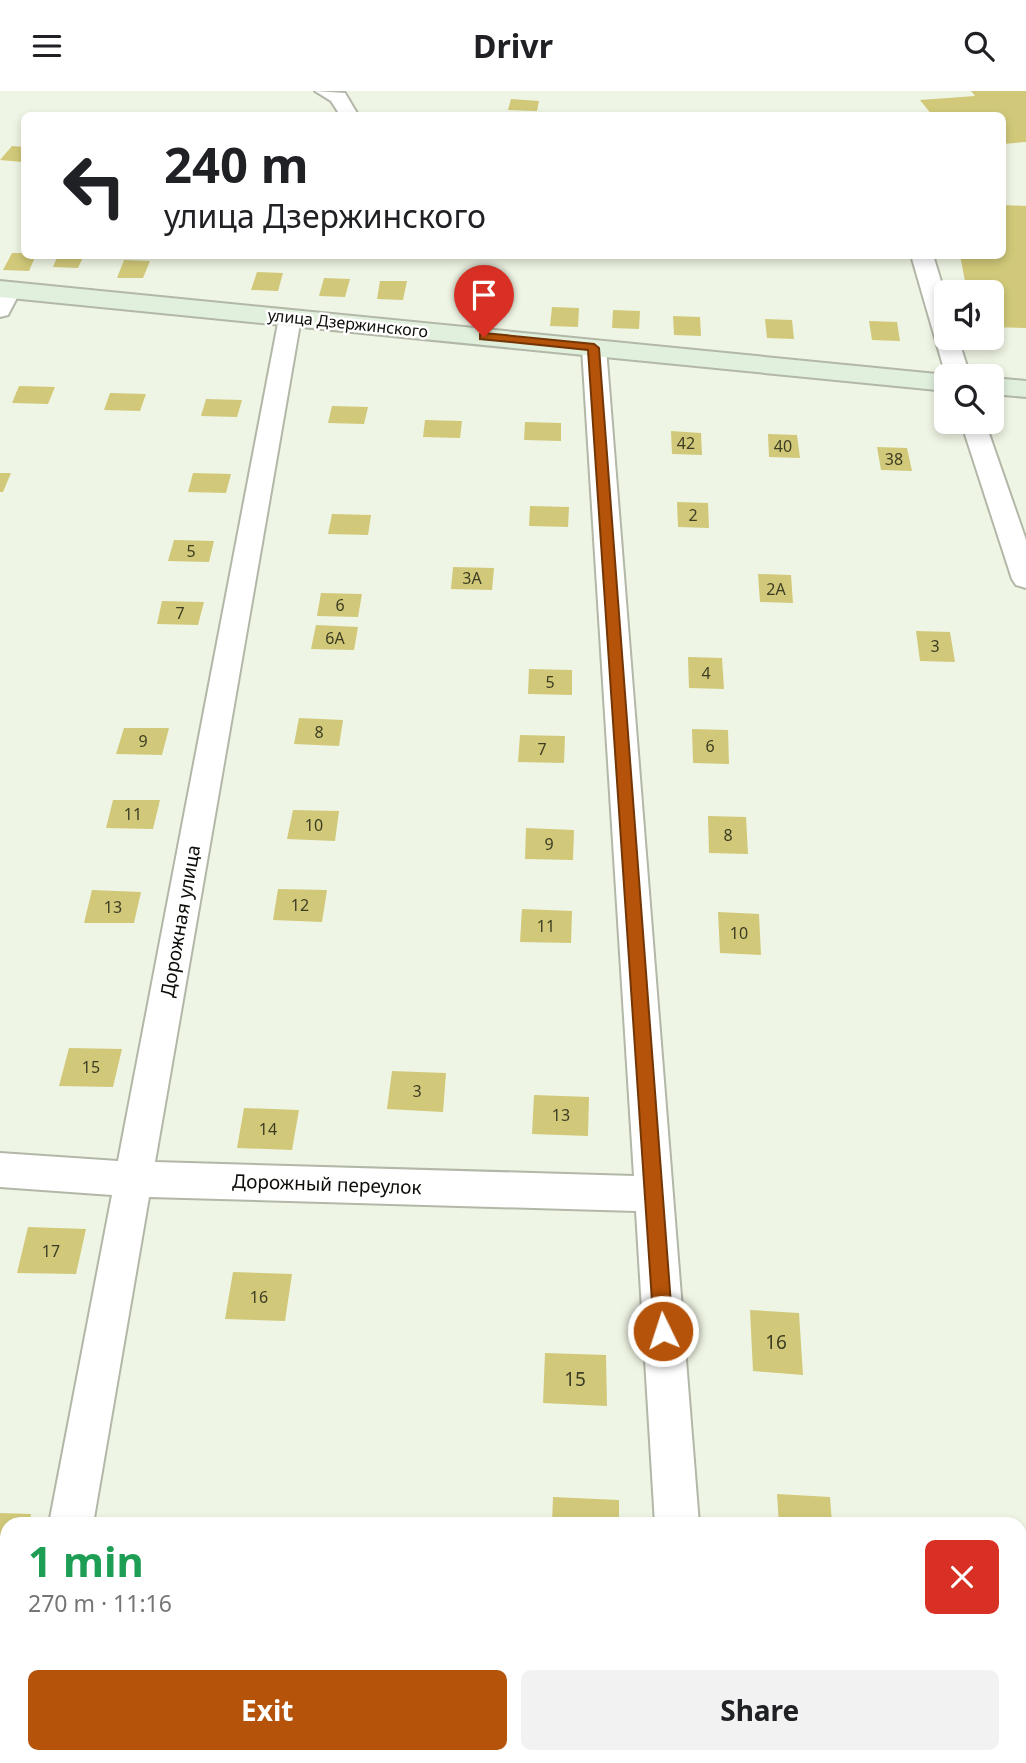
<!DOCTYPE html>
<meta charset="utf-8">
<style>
:root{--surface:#fff;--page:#f2f2f2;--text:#202124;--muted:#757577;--accent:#b45309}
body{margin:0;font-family:"Noto Sans",sans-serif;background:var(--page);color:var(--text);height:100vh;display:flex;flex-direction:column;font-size:26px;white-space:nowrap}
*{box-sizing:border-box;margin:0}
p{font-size:23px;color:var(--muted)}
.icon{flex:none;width:38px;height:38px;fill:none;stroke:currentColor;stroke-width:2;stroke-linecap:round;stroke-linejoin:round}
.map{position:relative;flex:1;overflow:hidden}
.panel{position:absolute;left:0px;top:1426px;width:1027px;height:247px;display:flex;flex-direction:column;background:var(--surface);border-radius:21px 21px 0 0;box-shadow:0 4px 10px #0003}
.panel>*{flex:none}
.hud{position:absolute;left:21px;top:21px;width:985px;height:147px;border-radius:10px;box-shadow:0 4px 10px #0003;background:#fff;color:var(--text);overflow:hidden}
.fabs{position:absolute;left:934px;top:189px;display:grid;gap:14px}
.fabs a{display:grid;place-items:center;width:70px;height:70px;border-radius:10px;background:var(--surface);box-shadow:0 4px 10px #0003;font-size:35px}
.pin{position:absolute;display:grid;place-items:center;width:60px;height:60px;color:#fff;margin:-72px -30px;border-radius:50% 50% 50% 0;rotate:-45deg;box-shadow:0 0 7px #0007}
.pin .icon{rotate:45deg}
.me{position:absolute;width:77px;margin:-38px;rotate:356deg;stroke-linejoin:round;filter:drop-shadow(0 0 5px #0008)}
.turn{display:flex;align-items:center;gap:24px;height:147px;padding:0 28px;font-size:32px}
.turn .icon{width:91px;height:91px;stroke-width:2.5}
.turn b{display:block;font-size:49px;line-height:60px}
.round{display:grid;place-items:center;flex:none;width:74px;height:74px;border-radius:10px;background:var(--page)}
.headline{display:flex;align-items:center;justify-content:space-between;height:119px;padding:0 28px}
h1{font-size:42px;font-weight:700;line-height:52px;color:#1e9e55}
.button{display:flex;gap:14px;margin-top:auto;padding:14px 28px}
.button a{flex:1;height:80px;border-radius:10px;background:var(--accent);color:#fff;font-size:28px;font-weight:700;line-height:80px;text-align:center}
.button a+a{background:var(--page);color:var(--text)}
header{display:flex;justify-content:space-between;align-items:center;height:91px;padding:0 28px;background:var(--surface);font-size:32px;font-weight:700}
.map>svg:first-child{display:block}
.building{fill:#d1c979}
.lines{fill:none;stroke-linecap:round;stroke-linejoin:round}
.minor-casing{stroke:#b2b7a7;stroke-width:4}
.secondary-casing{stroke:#b2b7a7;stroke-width:4}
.minor{fill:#fff;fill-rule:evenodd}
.secondary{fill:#e0f0dd;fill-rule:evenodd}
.route{fill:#b45309;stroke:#753606;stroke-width:2}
.labels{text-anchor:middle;stroke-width:5;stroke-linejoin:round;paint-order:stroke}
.far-street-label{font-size:16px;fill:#0c0e08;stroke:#fff}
.number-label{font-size:16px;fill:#3d3d24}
.street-label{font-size:19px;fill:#0c0e08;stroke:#fff}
.near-number-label{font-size:19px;fill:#3d3d24}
</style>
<header><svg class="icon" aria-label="menu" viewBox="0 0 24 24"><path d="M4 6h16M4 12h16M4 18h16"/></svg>Drivr<svg class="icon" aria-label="search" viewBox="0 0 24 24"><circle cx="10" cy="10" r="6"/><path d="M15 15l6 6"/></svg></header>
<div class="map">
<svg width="1026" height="1672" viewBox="0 0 1026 1672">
<rect width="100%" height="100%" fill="#eff5e4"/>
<!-- building -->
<g class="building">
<polygon points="971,0 1026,0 1026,51 1003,53 1003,24 932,24 920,9 975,5"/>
<polygon points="511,8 539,10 537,20 508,19"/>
<polygon points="12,55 24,56 22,71 0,69"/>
<polygon points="1003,114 1026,115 1026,237 992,236 992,201 967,201 960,164 1003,164"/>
<polygon points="12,162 24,162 24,164 36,164 29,180 3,179"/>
<polygon points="58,164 84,164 78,177 53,176"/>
<polygon points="124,169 150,170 143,187 117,187"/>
<polygon points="257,181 283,182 278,200 251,199"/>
<polygon points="324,187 350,188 345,206 319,205"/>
<polygon points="380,190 407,190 403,209 377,208"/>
<polygon points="460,200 487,200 484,219 458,218"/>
<polygon points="552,216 579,217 578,236 550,235"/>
<polygon points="613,219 640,220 639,238 612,237"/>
<polygon points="673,225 700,226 701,245 674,244"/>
<polygon points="765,228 792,229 794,248 767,247"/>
<polygon points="869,230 897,231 900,250 872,249"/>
<polygon points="19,295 55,296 48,313 12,312"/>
<polygon points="110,302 146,303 140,320 104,319"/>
<polygon points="206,308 242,309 237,326 201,325"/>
<polygon points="332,315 368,316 364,333 328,332"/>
<polygon points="425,329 462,330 460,347 423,346"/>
<polygon points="525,331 561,332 561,350 524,349"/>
<polygon points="671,340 701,342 702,364 672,363"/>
<polygon points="768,343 797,344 800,367 769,366"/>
<polygon points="877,356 907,357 912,380 881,379"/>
<polygon points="0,382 11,382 3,401 0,401"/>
<polygon points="193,382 231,383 226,402 188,401"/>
<polygon points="677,411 708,412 709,437 678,436"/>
<polygon points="530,415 569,416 568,436 529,435"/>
<polygon points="332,423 371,424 368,444 328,443"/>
<polygon points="174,449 214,450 209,471 168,470"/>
<polygon points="453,476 494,477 492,499 451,498"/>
<polygon points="758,483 791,484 793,512 760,511"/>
<polygon points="321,502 362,503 358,526 317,525"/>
<polygon points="162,510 204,511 198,534 157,533"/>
<polygon points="316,534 358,536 354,559 311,558"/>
<polygon points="916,540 950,541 955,571 920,570"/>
<polygon points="688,566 722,567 724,598 689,597"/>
<polygon points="529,578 572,579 572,604 528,603"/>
<polygon points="299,627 343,629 339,655 294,653"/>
<polygon points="124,637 169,637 162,664 116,663"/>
<polygon points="692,638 728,639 729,673 693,672"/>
<polygon points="520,644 565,645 564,672 518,671"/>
<polygon points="113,709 160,709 153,738 106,737"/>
<polygon points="293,719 339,720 335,750 287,748"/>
<polygon points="708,725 746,726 748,763 709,762"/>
<polygon points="526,737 574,739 573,769 525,768"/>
<polygon points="278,798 327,799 322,831 273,829"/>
<polygon points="92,799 141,801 134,832 84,832"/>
<polygon points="522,818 572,820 571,852 520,851"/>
<polygon points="718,821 759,823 761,864 720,862"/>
<polygon points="69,957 122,958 113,996 59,995"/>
<polygon points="392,980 446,982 443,1021 387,1018"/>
<polygon points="534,1004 589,1006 588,1045 532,1043"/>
<polygon points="244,1017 299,1019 292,1059 237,1057"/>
<polygon points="28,1136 86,1138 76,1183 17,1182"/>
<polygon points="233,1181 292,1183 285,1230 225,1228"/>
<polygon points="750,1219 799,1222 803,1284 753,1280"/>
<polygon points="545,1262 606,1264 607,1315 543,1312"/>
<polygon points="777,1403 830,1406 832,1433 779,1433"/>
<polygon points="553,1406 619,1409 619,1433 552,1433"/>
<polygon points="0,1422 31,1423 29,1433 7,1433 7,1480 0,1479"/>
<rect x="563" y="1666" width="72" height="6"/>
<rect x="802" y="1666" width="57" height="6"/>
</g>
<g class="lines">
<defs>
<g id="minor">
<polygon points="315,0 345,2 358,24 340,24 331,10"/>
<polygon points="911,164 933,164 947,210 947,247 958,247 970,285 946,285"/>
<polygon points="10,192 18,194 21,199 8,224 0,226 0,198"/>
<polygon points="290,220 298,222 301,227 155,1071 634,1085 582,257 586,252 602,252 606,257 699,1433 655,1433 636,1120 149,1106 93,1433 49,1433 112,1104 0,1096 0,1062 118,1070 279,227 282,222"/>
<polygon points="961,331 985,331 1026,449 1026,497 1016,494 1012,488"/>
<polygon points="7,1661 7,1666 53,1666 52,1672 4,1672"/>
<polygon points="669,1666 717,1666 718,1672 670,1672"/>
</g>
<g id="secondary">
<polygon points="0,190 947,284 953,285 947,285 947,300 0,206"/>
<polygon points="992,287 1026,290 1026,306 992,303"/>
</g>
</defs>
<!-- minor casing -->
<use href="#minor" class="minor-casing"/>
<!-- secondary casing -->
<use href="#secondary" class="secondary-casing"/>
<!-- minor -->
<use href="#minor" class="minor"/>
<!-- secondary -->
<use href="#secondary" class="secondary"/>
</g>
<!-- route -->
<polygon class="route" points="484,242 594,253 599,257 673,1240 670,1247 663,1250 657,1247 654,1240 588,259 480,248 480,243"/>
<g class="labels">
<!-- far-street labels -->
<g class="far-street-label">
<text transform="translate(348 232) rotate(6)" y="6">улица Дзержинского</text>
</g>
<!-- number labels -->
<g class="number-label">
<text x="686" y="358">42</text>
<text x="783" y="361">40</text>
<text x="894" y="374">38</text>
<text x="693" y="430">2</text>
<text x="191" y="466">5</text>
<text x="472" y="493">3А</text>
<text x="776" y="504">2А</text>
<text x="340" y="520">6</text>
<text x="180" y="528">7</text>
<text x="335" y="553">6А</text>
<text x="935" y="561">3</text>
<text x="706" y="588">4</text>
<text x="550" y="597">5</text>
<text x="319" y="647">8</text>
<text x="143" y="656">9</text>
<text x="710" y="661">6</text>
<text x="542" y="664">7</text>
<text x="133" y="729">11</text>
<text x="314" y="740">10</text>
<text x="728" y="750">8</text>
<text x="549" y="759">9</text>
<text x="300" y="820">12</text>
<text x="113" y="822">13</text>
<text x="546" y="841">11</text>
<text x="739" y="848">10</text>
<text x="91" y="982">15</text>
<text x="417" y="1006">3</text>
<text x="561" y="1030">13</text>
<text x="268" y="1044">14</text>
<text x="51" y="1166">17</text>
<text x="259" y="1212">16</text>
</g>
<!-- street labels -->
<g class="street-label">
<text transform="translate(180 830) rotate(-80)" y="7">Дорожная улица</text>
<text transform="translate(327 1093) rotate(2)" y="7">Дорожный переулок</text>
</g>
<!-- near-number labels -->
<g class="near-number-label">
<text x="776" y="1258">16</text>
<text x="575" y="1295">15</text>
</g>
</g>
</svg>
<div class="fabs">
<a><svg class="icon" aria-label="sound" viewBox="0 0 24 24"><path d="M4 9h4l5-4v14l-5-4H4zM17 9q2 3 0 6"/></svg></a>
<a><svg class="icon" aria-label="search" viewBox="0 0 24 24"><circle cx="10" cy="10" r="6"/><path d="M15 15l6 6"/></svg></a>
</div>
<div class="pin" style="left:484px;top:246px;background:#d93025"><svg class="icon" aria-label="arrive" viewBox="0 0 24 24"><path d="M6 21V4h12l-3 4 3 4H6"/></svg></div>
<svg class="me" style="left:663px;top:1240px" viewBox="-20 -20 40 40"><circle r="17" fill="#b45309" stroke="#fff" stroke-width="3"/><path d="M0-11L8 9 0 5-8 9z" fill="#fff"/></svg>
<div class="hud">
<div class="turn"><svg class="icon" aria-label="left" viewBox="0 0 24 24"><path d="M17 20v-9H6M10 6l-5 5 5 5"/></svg><div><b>240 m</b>улица Дзержинского</div></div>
</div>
<section class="panel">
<div class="headline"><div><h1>1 min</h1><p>270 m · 11:16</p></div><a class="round" style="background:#d93025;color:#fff"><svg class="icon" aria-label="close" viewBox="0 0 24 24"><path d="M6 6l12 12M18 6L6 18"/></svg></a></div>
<div class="button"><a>Exit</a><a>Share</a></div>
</section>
</div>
